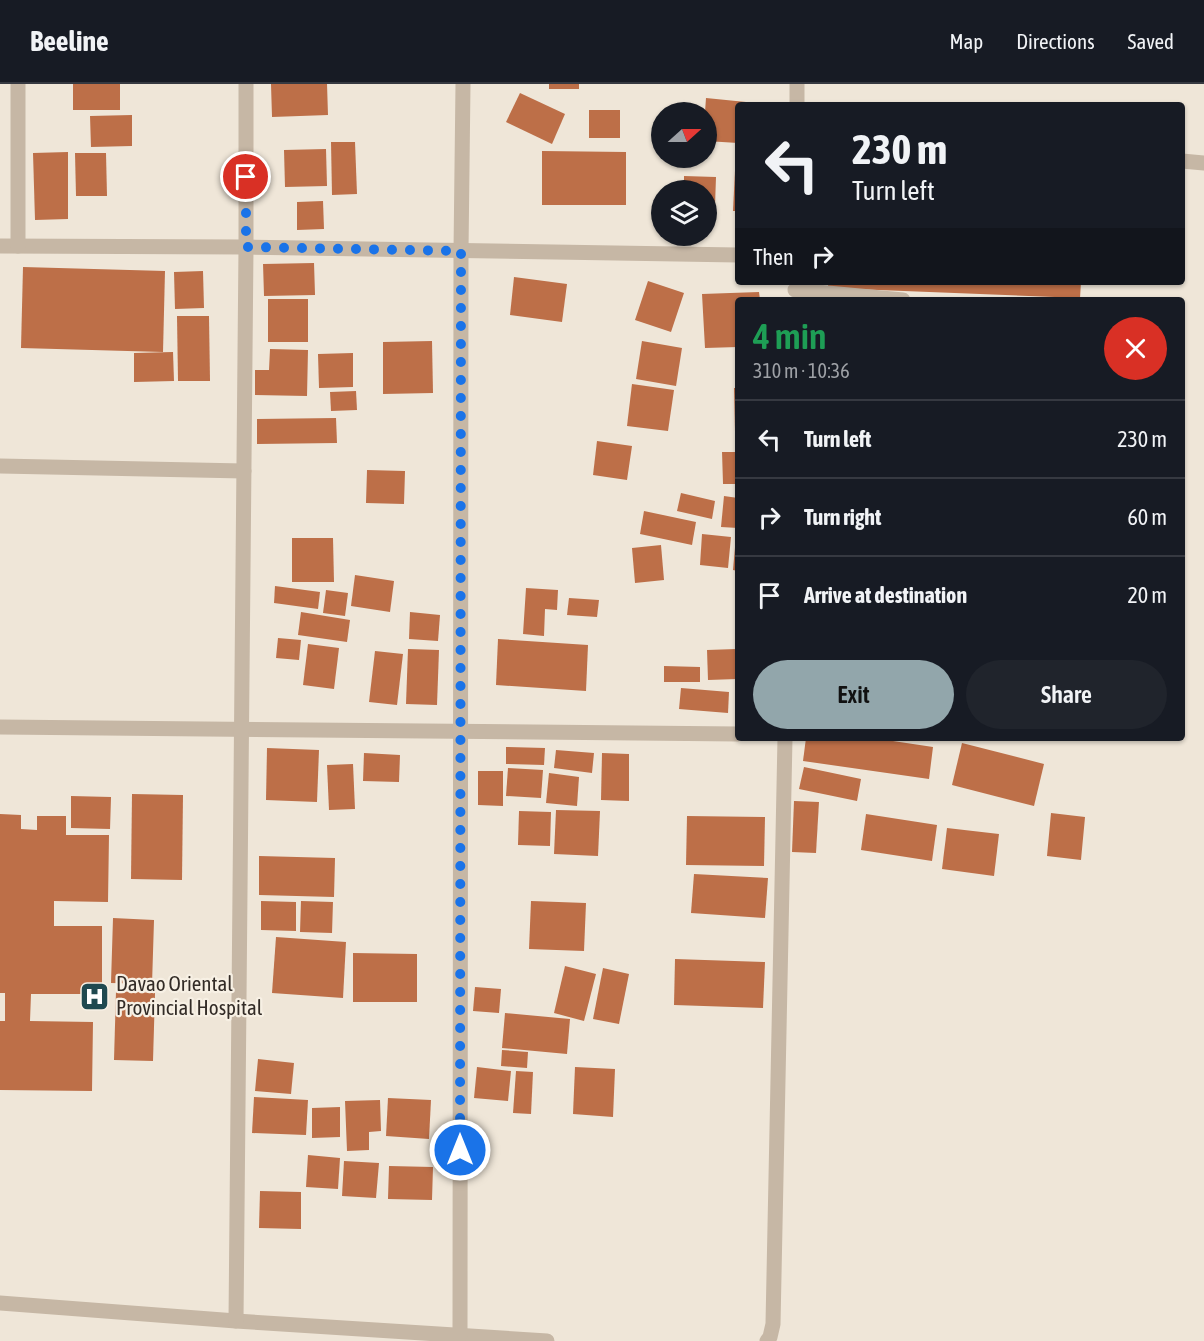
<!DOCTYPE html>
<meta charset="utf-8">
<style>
:root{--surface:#171b24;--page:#20242c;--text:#f1f3f6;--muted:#9ea1a6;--line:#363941;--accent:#92a6ab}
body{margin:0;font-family:"Asap Condensed",sans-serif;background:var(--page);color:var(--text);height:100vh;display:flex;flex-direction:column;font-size:22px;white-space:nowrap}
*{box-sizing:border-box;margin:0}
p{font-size:20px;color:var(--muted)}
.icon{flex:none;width:33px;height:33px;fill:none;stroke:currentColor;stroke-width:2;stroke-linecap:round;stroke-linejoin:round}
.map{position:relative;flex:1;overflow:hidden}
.drawer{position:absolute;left:735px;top:213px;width:450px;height:444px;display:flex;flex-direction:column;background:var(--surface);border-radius:6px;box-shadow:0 2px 4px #0004}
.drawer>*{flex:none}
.top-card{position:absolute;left:735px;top:18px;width:450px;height:183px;border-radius:6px;box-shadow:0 2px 4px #0004;background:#171b24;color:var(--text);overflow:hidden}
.needle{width:39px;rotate:69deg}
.buttons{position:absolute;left:651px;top:18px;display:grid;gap:12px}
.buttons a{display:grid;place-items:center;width:66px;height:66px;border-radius:50%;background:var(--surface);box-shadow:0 2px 4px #0004;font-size:30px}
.pin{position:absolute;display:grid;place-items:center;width:51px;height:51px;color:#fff;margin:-26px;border:3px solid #fff;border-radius:50%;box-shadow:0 2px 6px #0007}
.me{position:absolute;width:66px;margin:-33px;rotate:0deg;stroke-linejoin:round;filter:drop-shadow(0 0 4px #0008)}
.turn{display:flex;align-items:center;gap:21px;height:126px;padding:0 18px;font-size:27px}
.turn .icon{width:78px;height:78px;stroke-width:2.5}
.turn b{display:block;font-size:42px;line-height:51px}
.then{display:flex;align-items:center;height:57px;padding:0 18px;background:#0003;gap:12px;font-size:22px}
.round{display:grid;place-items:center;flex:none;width:63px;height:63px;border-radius:32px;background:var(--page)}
.head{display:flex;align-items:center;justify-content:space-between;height:102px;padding:0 18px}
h1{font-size:36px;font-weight:600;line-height:45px;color:#1e9e55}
.cta{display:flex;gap:12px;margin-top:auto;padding:12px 18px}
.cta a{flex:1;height:69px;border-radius:36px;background:var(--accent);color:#111;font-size:24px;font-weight:600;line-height:69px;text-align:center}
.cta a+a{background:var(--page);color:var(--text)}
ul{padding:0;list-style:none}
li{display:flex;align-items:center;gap:18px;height:78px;padding:0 18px;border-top:2px solid var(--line)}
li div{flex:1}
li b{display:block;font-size:22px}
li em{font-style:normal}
header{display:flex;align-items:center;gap:36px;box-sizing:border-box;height:84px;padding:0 30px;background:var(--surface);border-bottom:2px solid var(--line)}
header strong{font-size:28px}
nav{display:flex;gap:33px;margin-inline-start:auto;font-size:21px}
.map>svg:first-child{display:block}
.building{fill:#bd6f48}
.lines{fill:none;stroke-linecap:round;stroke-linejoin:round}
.minor{stroke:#c6b7a5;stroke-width:15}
.route{stroke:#1a73e8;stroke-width:10;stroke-dasharray:0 18}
.labels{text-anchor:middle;stroke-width:4.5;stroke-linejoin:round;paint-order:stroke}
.poi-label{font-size:21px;fill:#322b26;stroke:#f7f0e4;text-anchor:start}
</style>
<header>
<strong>Beeline</strong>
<nav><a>Map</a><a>Directions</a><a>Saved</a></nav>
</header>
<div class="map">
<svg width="1204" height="1257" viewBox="0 0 1204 1257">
<rect width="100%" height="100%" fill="#efe6d8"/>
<!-- building -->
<g class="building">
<rect x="73" y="0" width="47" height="26"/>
<polygon points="271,0 327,0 328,31 272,33"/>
<rect x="549" y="0" width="30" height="5"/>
<polygon points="520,9 565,30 552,60 506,38"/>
<polygon points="706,14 746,18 746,21 738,21 738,59 706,57 706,28 705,28"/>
<rect x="589" y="26" width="31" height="28"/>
<polygon points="132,31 132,62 91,63 90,32"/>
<polygon points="331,58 355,58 357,110 332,111"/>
<polygon points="326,65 327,102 285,103 284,66"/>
<polygon points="542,67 626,68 626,121 542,121"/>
<polygon points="736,67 738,67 738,127 733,127"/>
<polygon points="68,68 68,135 35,136 33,69"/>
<polygon points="75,69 106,69 107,112 76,112"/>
<polygon points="684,92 716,93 715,122 706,122 706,106 684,106"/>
<polygon points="323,117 324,145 297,146 297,118"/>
<polygon points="314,179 315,211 264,212 263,180"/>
<polygon points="23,183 165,187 163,268 21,264"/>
<polygon points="203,187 204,224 175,225 174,188"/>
<polygon points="514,193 567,200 562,238 510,231"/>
<polygon points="648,197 684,209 671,248 635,236"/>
<polygon points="828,198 1081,198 1080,214 828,204"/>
<polygon points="759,208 760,216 738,216 738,263 705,264 702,210"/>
<rect x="268" y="215" width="40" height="43"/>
<polygon points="177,232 209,232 210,297 178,297"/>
<polygon points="432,257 433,309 383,310 383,258"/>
<polygon points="642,257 682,264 676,302 636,295"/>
<polygon points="270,265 308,266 307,312 255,311 255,286 269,286"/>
<polygon points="173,268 174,297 134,298 134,269"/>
<polygon points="353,269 353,303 319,304 318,270"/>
<polygon points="632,300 674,306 668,347 627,342"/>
<polygon points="734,304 738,304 738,348 735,348"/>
<polygon points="356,307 357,326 331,327 330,308"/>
<polygon points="336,334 337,359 257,360 257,335"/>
<polygon points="597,357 632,362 627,396 593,391"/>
<polygon points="722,368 738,368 738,400 723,400"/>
<polygon points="367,386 405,387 404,420 366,419"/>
<polygon points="681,409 715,417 712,435 677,427"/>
<polygon points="724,412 738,414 738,444 721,443"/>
<polygon points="644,427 696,438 692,461 640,450"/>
<polygon points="702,450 731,453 728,484 700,481"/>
<polygon points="736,452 738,452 738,487 733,486"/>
<polygon points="292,454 333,454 334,498 292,498"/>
<polygon points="661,461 664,496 635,499 632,464"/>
<polygon points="355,491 394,497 390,528 351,522"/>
<polygon points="275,502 320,508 318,525 274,519"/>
<polygon points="526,504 558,506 557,526 545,525 544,552 523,550"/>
<polygon points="326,506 348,509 345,532 323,529"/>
<polygon points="569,514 599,516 597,533 567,531"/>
<polygon points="301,528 350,536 347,558 298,551"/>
<polygon points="410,528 440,531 438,557 409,555"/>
<polygon points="278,554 301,556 299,576 276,574"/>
<polygon points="498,555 588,561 586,607 496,601"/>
<polygon points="308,560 339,564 334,605 303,601"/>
<polygon points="408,565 439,566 437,621 406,620"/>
<polygon points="736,565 737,595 708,596 707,566"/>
<polygon points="375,567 403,570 397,621 369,618"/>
<polygon points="664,582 700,583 700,598 664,598"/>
<polygon points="681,604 729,608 728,629 679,625"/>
<polygon points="806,654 873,654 933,663 929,695 803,677"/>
<polygon points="962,659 1044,680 1034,722 952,701"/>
<polygon points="506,663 545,664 544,681 506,680"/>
<polygon points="267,664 319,666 317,718 266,716"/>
<polygon points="556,666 594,669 592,689 554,684"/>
<polygon points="364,669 400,671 399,698 363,697"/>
<polygon points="602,669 629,670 629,717 601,716"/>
<polygon points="353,680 355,725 329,726 327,681"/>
<polygon points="804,683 861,695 857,717 799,705"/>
<polygon points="508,684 543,686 541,714 506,712"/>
<polygon points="478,687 503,687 503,722 478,721"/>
<polygon points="549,689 579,693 577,722 546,719"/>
<polygon points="132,710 183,711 182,796 131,795"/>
<polygon points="71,712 111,713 110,745 71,744"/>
<polygon points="794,717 819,718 816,769 792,768"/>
<polygon points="556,726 600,727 598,772 554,770"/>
<polygon points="519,727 551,728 550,762 518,761"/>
<polygon points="1051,729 1085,733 1081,776 1047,772"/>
<polygon points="0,730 21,731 21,745 37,746 37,732 66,732 66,751 109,751 108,818 54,817 54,842 102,842 102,910 31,910 30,937 93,938 92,1007 0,1006 0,937 5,937 5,909 0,909"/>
<polygon points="866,730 937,741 932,777 861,766"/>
<polygon points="687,732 765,733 764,782 686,781"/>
<polygon points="947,744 999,750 994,792 942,785"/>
<polygon points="259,772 335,774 334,813 259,811"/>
<polygon points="694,790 768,794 765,834 691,829"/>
<polygon points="261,817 296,818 296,847 261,846"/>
<polygon points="301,817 333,818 332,849 300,848"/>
<polygon points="531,817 586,819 584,867 529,865"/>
<polygon points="113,834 154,836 152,900 111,899"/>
<polygon points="276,853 346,858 343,914 272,909"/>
<polygon points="353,869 417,870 417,918 353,918"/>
<polygon points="675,875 765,878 763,924 674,921"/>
<polygon points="565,882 596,890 584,937 554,929"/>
<polygon points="603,884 629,890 619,940 593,935"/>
<polygon points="475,903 501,905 499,929 473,927"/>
<polygon points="116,907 155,909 153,977 114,976"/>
<polygon points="505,929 570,935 567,970 502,964"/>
<polygon points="502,966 528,968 527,984 501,982"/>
<polygon points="258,975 294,979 291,1010 255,1007"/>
<polygon points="477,983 511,987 508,1017 474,1014"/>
<polygon points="575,983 615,985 613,1033 573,1030"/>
<polygon points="516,987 533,988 531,1030 513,1029"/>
<polygon points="254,1013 308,1016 306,1051 252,1049"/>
<polygon points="388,1014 431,1016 429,1055 386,1052"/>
<polygon points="380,1016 381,1047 369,1048 369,1066 347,1067 345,1017"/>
<polygon points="340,1023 340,1053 312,1054 312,1024"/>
<polygon points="308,1071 340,1074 338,1105 306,1103"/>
<polygon points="344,1077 379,1079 376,1114 342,1112"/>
<polygon points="389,1082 433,1083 432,1116 388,1115"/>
<polygon points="260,1107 301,1108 301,1145 259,1144"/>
</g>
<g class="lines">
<!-- minor -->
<g class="minor">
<polyline points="797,21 797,0"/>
<polyline points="1182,77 1204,79"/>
<polyline points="0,162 246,163 738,171"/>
<polyline points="18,162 18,0"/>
<polyline points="795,206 903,216"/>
<polyline points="0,382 244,387"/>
<polyline points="0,643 738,650"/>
<polyline points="0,1219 236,1237 547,1257"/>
<polyline points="236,1237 246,163 246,0"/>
<polyline points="460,1251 461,167 463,0"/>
<polyline points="767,1257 770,1253 773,1240 785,654"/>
</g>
</g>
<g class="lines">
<!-- route -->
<polyline class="route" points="246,93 246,163 461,167 460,1066"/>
</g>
<!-- icons -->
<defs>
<symbol id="hospital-square" viewBox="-11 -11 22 22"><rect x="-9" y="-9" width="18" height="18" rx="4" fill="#1f4950" stroke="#f7f0e4"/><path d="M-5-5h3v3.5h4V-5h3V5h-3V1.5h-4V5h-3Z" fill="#fff"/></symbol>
</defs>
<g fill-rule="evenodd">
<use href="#hospital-square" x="78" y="896" width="33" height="33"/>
</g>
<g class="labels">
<!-- poi labels -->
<g class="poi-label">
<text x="116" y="907">Davao Oriental<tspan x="116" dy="24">Provincial Hospital</tspan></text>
</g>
</g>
</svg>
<div class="buttons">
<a><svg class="needle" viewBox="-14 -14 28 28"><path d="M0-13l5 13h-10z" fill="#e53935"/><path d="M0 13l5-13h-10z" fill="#9ea1a6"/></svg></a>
<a><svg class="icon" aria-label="layers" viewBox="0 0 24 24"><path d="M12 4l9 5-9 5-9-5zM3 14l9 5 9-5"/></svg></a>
</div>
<div class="pin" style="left:246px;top:93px;background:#d93025"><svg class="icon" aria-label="arrive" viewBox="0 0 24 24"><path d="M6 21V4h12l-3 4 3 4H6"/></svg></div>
<svg class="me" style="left:460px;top:1066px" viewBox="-20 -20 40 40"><circle r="17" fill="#1a73e8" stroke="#fff" stroke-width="3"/><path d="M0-11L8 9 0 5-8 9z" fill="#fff"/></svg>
<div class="top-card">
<div class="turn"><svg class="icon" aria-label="left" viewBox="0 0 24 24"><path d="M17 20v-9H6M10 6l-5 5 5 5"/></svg><div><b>230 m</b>Turn left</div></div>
<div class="then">Then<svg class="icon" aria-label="right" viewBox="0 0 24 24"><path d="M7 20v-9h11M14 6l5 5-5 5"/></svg></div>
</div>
<section class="drawer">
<div class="head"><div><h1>4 min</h1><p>310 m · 10:36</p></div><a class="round" style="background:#d93025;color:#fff"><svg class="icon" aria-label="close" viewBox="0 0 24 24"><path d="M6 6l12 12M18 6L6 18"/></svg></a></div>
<ul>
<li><svg class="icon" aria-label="left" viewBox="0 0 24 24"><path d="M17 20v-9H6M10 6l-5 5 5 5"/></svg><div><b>Turn left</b></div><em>230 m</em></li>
<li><svg class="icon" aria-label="right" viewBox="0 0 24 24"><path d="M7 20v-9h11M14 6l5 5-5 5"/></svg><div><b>Turn right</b></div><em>60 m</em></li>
<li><svg class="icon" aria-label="arrive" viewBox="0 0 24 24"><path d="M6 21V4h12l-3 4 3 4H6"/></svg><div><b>Arrive at destination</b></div><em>20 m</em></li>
</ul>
<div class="cta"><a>Exit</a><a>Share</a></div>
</section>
</div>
